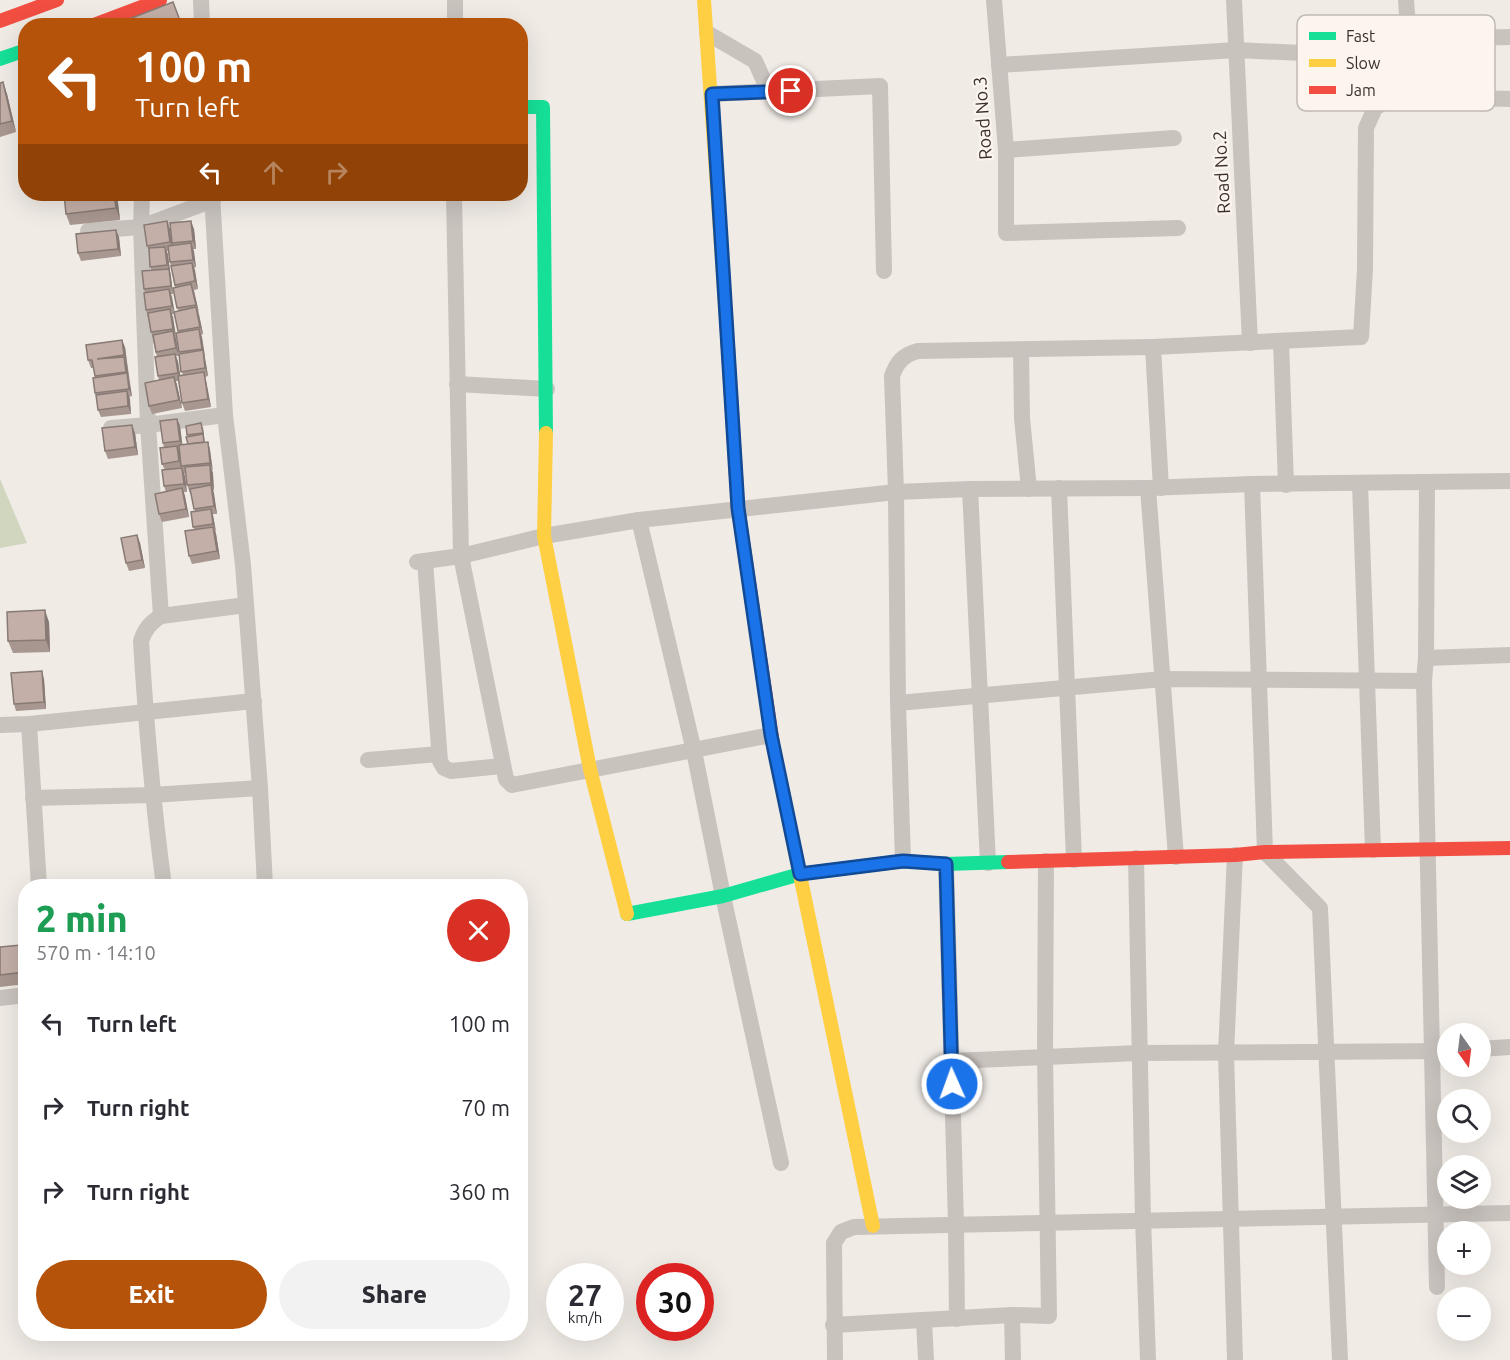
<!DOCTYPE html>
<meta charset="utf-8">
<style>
:root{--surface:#fff;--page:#f2f2f3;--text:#2b2b33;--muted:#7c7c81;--accent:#b45309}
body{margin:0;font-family:Ubuntu,sans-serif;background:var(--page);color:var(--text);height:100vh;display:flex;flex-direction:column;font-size:22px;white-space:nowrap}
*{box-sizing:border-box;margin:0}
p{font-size:20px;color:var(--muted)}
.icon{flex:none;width:33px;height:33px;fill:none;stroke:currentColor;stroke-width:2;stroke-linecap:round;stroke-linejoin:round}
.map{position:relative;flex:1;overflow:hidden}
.details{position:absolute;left:18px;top:879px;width:510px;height:462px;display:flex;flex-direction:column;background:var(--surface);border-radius:24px;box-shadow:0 6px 24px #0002}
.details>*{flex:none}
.banner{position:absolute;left:18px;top:18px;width:510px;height:183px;border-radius:24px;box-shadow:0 6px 24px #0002;background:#b45309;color:#fff;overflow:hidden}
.needle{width:39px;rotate:166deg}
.buttons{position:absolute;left:1437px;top:1023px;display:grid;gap:12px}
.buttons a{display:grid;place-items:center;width:54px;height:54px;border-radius:50%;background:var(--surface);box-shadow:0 6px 24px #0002;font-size:30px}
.speed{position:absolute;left:546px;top:1263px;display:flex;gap:12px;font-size:30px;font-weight:700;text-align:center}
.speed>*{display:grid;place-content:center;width:78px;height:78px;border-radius:50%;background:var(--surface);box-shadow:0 6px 24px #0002;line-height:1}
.speed small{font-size:15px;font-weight:400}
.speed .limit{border:9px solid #d22;background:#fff;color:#111}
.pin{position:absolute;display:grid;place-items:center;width:51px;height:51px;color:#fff;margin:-26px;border:3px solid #fff;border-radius:50%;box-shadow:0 2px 6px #0007}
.me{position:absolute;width:66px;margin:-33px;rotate:358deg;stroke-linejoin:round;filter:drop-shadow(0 0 4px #0008)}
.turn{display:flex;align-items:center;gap:21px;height:126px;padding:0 18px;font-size:27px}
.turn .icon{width:78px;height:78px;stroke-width:2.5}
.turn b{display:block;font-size:42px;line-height:51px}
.lanes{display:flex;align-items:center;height:57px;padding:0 18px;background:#0003;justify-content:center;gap:30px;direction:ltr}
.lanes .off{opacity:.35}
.round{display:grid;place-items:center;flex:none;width:63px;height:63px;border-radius:32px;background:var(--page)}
.head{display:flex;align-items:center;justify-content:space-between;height:102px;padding:0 18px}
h1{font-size:36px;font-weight:800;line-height:45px;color:#1e9e55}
.button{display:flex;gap:12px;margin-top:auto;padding:12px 18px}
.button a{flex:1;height:69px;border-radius:36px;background:var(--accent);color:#fff;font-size:24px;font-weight:800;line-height:69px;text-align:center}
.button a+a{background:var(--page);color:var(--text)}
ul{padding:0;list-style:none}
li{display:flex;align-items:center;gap:18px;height:84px;padding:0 18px}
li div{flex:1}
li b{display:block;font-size:22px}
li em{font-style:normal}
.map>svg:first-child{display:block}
.green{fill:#d1d6bf}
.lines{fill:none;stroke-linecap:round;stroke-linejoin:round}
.street{stroke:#c9c3be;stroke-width:16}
.fast{stroke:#16e098;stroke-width:14}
.slow{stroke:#ffcf43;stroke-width:14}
.jam{stroke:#f24e42;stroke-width:14}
.wall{fill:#a89690;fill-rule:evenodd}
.shaded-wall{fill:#887a75}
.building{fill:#c3afa7;stroke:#887a75;stroke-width:1.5}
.route-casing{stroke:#114b97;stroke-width:15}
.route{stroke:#1a73e8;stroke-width:10}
.labels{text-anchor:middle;stroke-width:4.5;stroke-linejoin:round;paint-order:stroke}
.street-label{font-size:18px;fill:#3b302b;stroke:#fbf5ee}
.key{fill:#fbf5ee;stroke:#c1bab4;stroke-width:1.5}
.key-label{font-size:16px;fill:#3b302b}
</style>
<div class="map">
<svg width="1510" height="1360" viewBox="0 0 1510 1360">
<rect width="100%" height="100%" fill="#f0ebe5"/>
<!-- green -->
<polygon class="green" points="0,479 27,543 0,548"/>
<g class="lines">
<!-- street -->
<g class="street">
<polyline points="201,0 202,26"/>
<polyline points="994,0 1006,150 1006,233 1178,228"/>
<polyline points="1234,0 1250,343"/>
<polyline points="1406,0 1413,96"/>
<polyline points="455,26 455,0"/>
<polyline points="707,33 755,61 769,92"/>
<polyline points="1468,38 1510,37"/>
<polyline points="999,65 1236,50 1411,58"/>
<polyline points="712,94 880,86 884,271"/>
<polyline points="1006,150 1174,138"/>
<polyline points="212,194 225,415 243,565 260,788 265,886"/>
<polyline points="454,194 461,556 506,779 512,785 771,735"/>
<polyline points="88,231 141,227 142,194"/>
<polyline points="1281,341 1286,485"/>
<polyline points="1021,350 1022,418 1029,489"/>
<polyline points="457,384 547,389"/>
<polyline points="111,428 148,425 141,227 213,200"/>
<polyline points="1427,482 1426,658 1424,681 1437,1287"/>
<polyline points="1360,483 1373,850"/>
<polyline points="1252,484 1265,852 1320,908 1340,1360"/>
<polyline points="1059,488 1074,860"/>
<path d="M1148,488l-178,1 -74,3 -4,-116c5,-14 11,-21 26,-25l235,-4"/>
<polyline points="1161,488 1153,347 1361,337 1365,269 1366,128 1375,108 1390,98 1413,96 1510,99"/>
<polyline points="970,489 988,863"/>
<polyline points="639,520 694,751 723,896 781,1163"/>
<polyline points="425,561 440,761 444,768 451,771 502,766"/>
<polyline points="417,562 461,556 544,536 639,520 896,492 898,703 1163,679 1424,681"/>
<polyline points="161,616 148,425 225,415"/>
<polyline points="1426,658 1510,655"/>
<polyline points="898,703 903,861"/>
<polyline points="29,724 39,886"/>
<polyline points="0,725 29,724 254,701"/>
<polyline points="368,760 439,754"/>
<polyline points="33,798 152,795 260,788"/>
<polyline points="1176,857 1148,488 1252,484 1510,481"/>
<polyline points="1136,858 1143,1219 1148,1360"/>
<polyline points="946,864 956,1223 957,1319"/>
<path d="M164,886c-11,-81 -18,-162 -23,-245 4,-12 9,-18 20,-25l85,-11"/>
<polyline points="0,998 26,995"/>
<polyline points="1480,1049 1510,1047"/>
<polyline points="951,1061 1139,1053 1448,1051"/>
<polyline points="1012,1315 1013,1360"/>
<polyline points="924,1321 926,1360"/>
<polyline points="833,1325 1012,1315 1049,1316 1045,1056 1046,861"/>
<polyline points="835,1360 834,1243 841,1232 854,1227 1510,1213"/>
<polyline points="1235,1360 1226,1053 1235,855"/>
</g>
<!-- fast -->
<g class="fast">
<polyline points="0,59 26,50"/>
<polyline points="520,107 543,107 546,433"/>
<polyline points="627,914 723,896 800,874 903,861 946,864 1008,862"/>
</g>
<!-- slow -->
<g class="slow">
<polyline points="704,0 726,317"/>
<polyline points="546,433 544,536 590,769 627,914"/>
<polyline points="773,745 873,1226"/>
</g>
<!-- jam -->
<g class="jam">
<polyline points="0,21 57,0"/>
<polyline points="91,26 160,0"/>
<polyline points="726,317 738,508 773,745"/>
<polyline points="1008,862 1235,855 1265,852 1510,848"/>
</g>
</g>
<!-- wall -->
<g class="wall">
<polygon points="0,83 7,94 16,132 0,137"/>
<polygon points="117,194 120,220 70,225 66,214"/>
<path d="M170,229l2,16v-2l22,-14 2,20h-3l3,18 -2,1 4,21 -4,1 9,44 -2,1 7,41 -3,1 6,30 -26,4 -3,-8 -3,-22h-3l6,27 -30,6 -3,-8 10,-26 -1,-4 -1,-19 -11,-47 -1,-17 -1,-4 7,-19 -2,-18 -2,-6zM167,251h1l2,11 5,25 3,24 -4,1 -3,-18h2l-2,-18 -1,-4 -2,-17zM172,314h2l4,18 -2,1 7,43h-3l-4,-20h3z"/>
<polygon points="116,230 119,237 121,256 81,261 78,253"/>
<polygon points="125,347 132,396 129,397 131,414 101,417 98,410 97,398 95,393 95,378 94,368 91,368 88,360"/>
<polygon points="177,419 180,426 182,445 188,444 188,437 186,426 203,427 205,443 208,442 210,450 214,490 213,491 217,514 213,514 220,559 192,564 189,556 195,530 193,527 195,511 191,492 190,493 187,485 186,473 184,474 187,492 184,492 189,517 162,522 159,514 166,492 164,486 165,470 162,464 164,448 163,443"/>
<polygon points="135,433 138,455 108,459 105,451"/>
<polygon points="137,535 140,543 145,568 129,571 126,563"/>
<polygon points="49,622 50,652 13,653 8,641"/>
<polygon points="44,679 46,709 16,711 14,704"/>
<polygon points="0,947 26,957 26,984 0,987"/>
</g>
<!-- shaded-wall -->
<g class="shaded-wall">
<polygon points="3,82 7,94 16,132 12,121"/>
<polygon points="114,194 117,194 120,220 116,208"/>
<polygon points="167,221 170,229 173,250 170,242"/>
<polygon points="191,221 194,229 196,249 193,241"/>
<polygon points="116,230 119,237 121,256 118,249"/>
<polygon points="191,243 194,251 196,267 193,260"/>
<polygon points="165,247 168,255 173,294 171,286"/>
<polygon points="192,263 195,270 198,289 195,281"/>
<polygon points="191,284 194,292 199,312 196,305"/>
<polygon points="169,289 172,297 175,314 172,306"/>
<polygon points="196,307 199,315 203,334 200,327"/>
<polygon points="170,309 173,317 176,336 173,329"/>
<polygon points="199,329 202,337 205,356 202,349"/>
<polygon points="173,331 176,339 179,356 176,348"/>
<polygon points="122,340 125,347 127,363 124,355"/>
<polygon points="203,350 205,358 208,376 205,368"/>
<polygon points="175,354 178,361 181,380 178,373"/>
<polygon points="124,357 127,364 129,379 126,372"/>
<polygon points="204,372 206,380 211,407 208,399"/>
<polygon points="127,373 129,381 132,396 129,389"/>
<polygon points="174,377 177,385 182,408 179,400"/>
<polygon points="127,391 130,399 131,414 128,406"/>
<polygon points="177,419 180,426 183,449 180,441"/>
<polygon points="132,425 135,433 138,455 135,447"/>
<polygon points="208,442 210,450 213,471 210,463"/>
<polygon points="177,446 180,454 182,469 179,461"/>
<polygon points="210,465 213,473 214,490 211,483"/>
<polygon points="182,468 185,476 187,492 184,484"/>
<polygon points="211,485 214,493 217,514 214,506"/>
<polygon points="182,488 185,496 189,517 186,509"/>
<polygon points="211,509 213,516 216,531 213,524"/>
<polygon points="213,527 216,534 220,559 217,551"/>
<polygon points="137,535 140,543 145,568 142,560"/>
<polygon points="45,610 49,622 50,652 46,640"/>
<polygon points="42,671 44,679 46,709 44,702"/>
<polygon points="21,945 25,956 26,975 25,972"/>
</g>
<!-- building -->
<g class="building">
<polygon points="173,2 182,26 111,26"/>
<polygon points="26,57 26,72 20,59"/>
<polygon points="3,82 12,121 0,124 0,83"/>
<polygon points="64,194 114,194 116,208 66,214"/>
<polygon points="167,221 170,242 147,246 144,225"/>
<polygon points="191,221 193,241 172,243 170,223"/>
<polygon points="116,230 118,249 78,253 76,234"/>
<polygon points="191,243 193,260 170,262 168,246"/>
<polygon points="165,247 167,265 150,267 149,248"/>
<polygon points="192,263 195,281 175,285 171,266"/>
<polygon points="169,269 171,286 144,289 142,271"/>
<polygon points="191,284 196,305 177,308 173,288"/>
<polygon points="169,289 172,306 146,310 144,293"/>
<polygon points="196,307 200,327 178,331 174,312"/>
<polygon points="170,309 173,329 151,332 148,313"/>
<polygon points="199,329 202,349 179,352 176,333"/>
<polygon points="173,331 176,348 156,352 153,335"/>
<polygon points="122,340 124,355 97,359 124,357 126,372 95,376 92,360 88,360 86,345"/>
<polygon points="203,350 205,368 181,372 179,354"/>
<polygon points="175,354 178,373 158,376 155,357"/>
<polygon points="204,372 208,399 182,403 178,376"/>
<polygon points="127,373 129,389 95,393 93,378"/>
<polygon points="174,377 179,400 149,406 145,383"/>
<polygon points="127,391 128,406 98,410 96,395"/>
<polygon points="177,419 180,441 163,443 160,421"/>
<polygon points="201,423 203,433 187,435 186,426"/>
<polygon points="132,425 135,447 105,451 102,428"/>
<polygon points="203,434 204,442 188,444 186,437"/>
<polygon points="208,442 210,463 181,466 179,445"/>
<polygon points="177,446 179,461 162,464 160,448"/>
<polygon points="210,465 211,483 187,485 185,467"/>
<polygon points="182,468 184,484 164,486 162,470"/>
<polygon points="211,485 214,506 194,509 190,489"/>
<polygon points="182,488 186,509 159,514 155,494"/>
<polygon points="211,509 213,524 193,527 191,512"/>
<polygon points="213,527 217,551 189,556 185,531"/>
<polygon points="137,535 142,560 126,563 121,538"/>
<polygon points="45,610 46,640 8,641 7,612"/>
<polygon points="42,671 44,702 14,704 11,673"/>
<polygon points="21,945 25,972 0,975 0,947"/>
</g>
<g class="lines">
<defs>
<polyline id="route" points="791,91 712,94 738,508 771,735 800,874 903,861 946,864 952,1084"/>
</defs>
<!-- route casing -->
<use href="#route" class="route-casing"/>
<!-- route -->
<use href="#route" class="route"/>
</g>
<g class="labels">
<!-- street labels -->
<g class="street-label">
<text transform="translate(983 118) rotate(-94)" y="6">Road No.3</text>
<text transform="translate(1222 172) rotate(-93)" y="6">Road No.2</text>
</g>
</g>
<!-- legend -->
<rect x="1297" y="15" width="198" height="96" rx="9" class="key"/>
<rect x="1309" y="32" width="27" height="8" fill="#16e098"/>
<rect x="1309" y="59" width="27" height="8" fill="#ffcf43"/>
<rect x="1309" y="86" width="27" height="8" fill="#f24e42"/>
<g class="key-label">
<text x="1346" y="42">Fast</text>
<text x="1346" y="69">Slow</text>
<text x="1346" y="96">Jam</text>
</g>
</svg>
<div class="buttons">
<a><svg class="needle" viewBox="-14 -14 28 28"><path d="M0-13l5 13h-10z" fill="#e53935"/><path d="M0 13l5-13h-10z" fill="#7c7c81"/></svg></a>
<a><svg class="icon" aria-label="search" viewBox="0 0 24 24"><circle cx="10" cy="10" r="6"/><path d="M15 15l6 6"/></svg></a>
<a><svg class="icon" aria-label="layers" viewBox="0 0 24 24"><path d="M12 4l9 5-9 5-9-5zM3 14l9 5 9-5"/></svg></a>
<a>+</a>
<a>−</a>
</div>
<div class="speed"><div>27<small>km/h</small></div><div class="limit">30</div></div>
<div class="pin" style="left:791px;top:91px;background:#d93025"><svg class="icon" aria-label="arrive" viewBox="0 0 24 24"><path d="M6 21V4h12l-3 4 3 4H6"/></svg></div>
<svg class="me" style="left:952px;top:1084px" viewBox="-20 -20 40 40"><circle r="17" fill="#1a73e8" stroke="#fff" stroke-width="3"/><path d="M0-11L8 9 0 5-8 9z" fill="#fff"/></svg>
<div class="banner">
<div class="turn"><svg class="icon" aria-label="left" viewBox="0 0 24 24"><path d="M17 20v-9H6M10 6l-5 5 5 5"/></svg><div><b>100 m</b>Turn left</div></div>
<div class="lanes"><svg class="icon" aria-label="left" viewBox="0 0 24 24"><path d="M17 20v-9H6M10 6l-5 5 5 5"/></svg><svg class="icon off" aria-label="ahead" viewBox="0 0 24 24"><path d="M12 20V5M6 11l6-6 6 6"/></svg><svg class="icon off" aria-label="right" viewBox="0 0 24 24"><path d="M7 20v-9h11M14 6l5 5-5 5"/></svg></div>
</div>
<section class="details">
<div class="head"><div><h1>2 min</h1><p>570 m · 14:10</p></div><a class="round" style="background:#d93025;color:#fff"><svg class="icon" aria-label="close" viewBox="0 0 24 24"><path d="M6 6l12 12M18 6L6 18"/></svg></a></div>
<ul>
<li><svg class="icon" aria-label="left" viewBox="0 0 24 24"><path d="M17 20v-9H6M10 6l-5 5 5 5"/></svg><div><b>Turn left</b></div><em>100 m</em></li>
<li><svg class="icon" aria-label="right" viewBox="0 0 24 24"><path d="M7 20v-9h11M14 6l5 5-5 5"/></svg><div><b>Turn right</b></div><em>70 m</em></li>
<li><svg class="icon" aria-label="right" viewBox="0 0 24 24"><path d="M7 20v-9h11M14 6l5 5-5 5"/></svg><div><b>Turn right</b></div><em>360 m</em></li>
</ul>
<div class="button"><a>Exit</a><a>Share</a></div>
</section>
</div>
